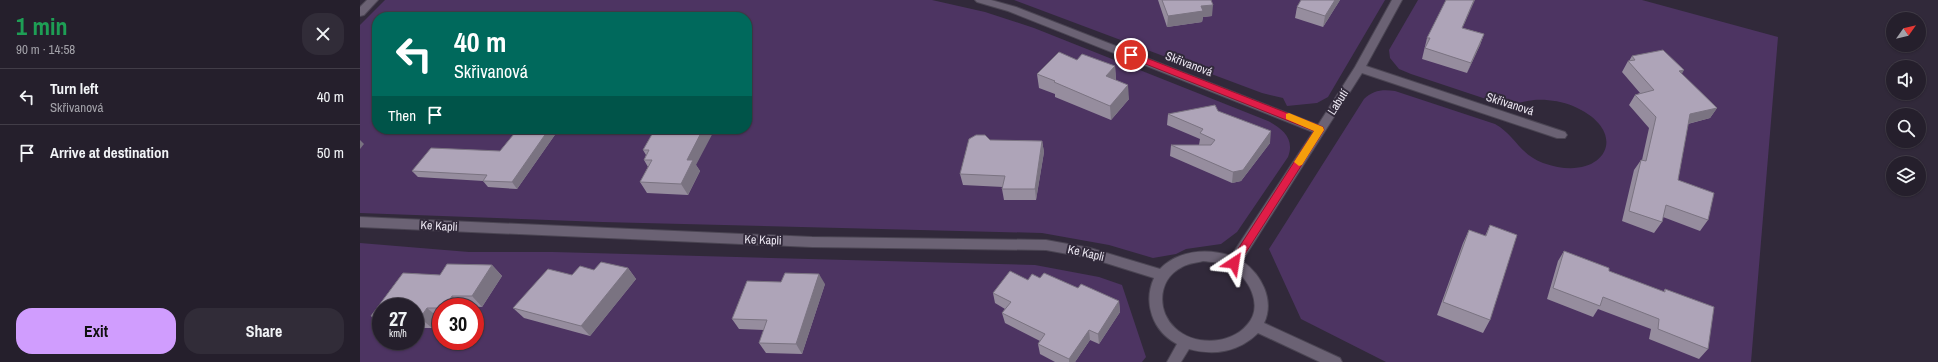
<!DOCTYPE html>
<meta charset="utf-8">
<style>
:root{--surface:#251f2c;--page:#312c38;--text:#f1f3f6;--muted:#a3a2a9;--line:#423d48;--accent:#d09dfe}
body{margin:0;font-family:"Archivo Narrow",sans-serif;background:var(--page);color:var(--text);height:100vh;display:flex;flex-direction:column;font-size:15px;white-space:nowrap}
*{box-sizing:border-box;margin:0}
p{font-size:13px;color:var(--muted)}
.icon{flex:none;width:22px;height:22px;fill:none;stroke:currentColor;stroke-width:2;stroke-linecap:round;stroke-linejoin:round}
.map{position:relative;flex:1;overflow:hidden}
.details{display:flex;flex-direction:column;background:var(--surface);width:360px}
.details>*{flex:none}
.hud{position:absolute;left:12px;top:12px;width:380px;height:122px;border-radius:16px;box-shadow:0 1px 3px #0004,0 0 0 1px var(--line);background:#00695c;color:#fff;overflow:hidden}
.needle{width:26px;rotate:56deg}
.buttons{position:absolute;left:1526px;top:12px;display:grid;gap:8px}
.buttons a{display:grid;place-items:center;width:40px;height:40px;border-radius:50%;background:var(--surface);box-shadow:0 1px 3px #0004,0 0 0 1px var(--line);font-size:20px}
.speed{position:absolute;left:12px;top:298px;display:flex;gap:8px;font-size:20px;font-weight:700;text-align:center}
.speed>*{display:grid;place-content:center;width:52px;height:52px;border-radius:50%;background:var(--surface);box-shadow:0 1px 3px #0004,0 0 0 1px var(--line);line-height:1}
.speed small{font-size:10px;font-weight:400}
.speed .limit{border:6px solid #d22;background:#fff;color:#111}
.pin{position:absolute;display:grid;place-items:center;width:34px;height:34px;color:#fff;margin:-17px;border:2px solid #fff;border-radius:50%;box-shadow:0 1px 4px #0007}
.me{position:absolute;width:44px;margin:-22px;rotate:33deg;stroke-linejoin:round;filter:drop-shadow(0 0 3px #0008)}
.turn{display:flex;align-items:center;gap:14px;height:84px;padding:0 16px;font-size:18px}
.turn .icon{width:52px;height:52px;stroke-width:2.5}
.turn b{display:block;font-size:28px;line-height:34px}
.then{display:flex;align-items:center;height:38px;padding:0 16px;background:#0003;gap:8px;font-size:15px}
.round{display:grid;place-items:center;flex:none;width:42px;height:42px;border-radius:16px;background:var(--page)}
.summary{display:flex;align-items:center;justify-content:space-between;height:68px;padding:0 16px}
h1{font-size:24px;font-weight:700;line-height:30px;color:#1e9e55}
.primary-button{display:flex;gap:8px;margin-top:auto;padding:8px 16px}
.primary-button a{flex:1;height:46px;border-radius:16px;background:var(--accent);color:#111;font-size:16px;font-weight:700;line-height:46px;text-align:center}
.primary-button a+a{background:var(--page);color:var(--text)}
ul{padding:0;list-style:none}
li{display:flex;align-items:center;gap:12px;height:56px;padding:0 16px;border-top:1px solid var(--line)}
li div{flex:1}
li b{display:block;font-size:15px}
li em{font-style:normal}
main{display:flex;flex:1;min-height:0}
.map>svg:first-child{display:block}
.green{fill:#4d3462;fill-rule:evenodd}
.lines{fill:none;stroke-linecap:round;stroke-linejoin:round}
.minor-casing{stroke:#4b4553;stroke-width:2}
.minor{fill:#6b6274;fill-rule:evenodd}
.wall{fill:#968d9e}
.shaded-wall{fill:#7a7381}
.building{fill:#aea4b8;stroke:#7a7381}
.route{fill:#e11d48;stroke:#92132f}
.slow{fill:#f59e0b}
.labels{text-anchor:middle;stroke-width:4;stroke-linejoin:round;paint-order:stroke}
.street-label{font-size:12px;fill:#ebe6f1;stroke:#31293a}
</style>
<main>
<section class="details">
<div class="summary"><div><h1>1 min</h1><p>90 m · 14:58</p></div><a class="round"><svg class="icon" aria-label="close" viewBox="0 0 24 24"><path d="M6 6l12 12M18 6L6 18"/></svg></a></div>
<ul>
<li><svg class="icon" aria-label="left" viewBox="0 0 24 24"><path d="M17 20v-9H6M10 6l-5 5 5 5"/></svg><div><b>Turn left</b><p>Skřivanová</p></div><em>40 m</em></li>
<li><svg class="icon" aria-label="arrive" viewBox="0 0 24 24"><path d="M6 21V4h12l-3 4 3 4H6"/></svg><div><b>Arrive at destination</b></div><em>50 m</em></li>
</ul>
<div class="primary-button"><a>Exit</a><a>Share</a></div>
</section>
<div class="map">
<svg width="1578" height="362" viewBox="0 0 1578 362">
<rect width="100%" height="100%" fill="#31293a"/>
<!-- green -->
<g class="green">
<path d="M25,0h547l53,12 49,16 234,93c15,8 27,18 20,36l-51,75 -16,12 -35,5 -10,5 -23,4 -44,-13 -67,-12 -440,-11 -242,-9v-188zM17,17h370v112h-370z"/>
<polygon points="654,0 1025,0 968,97 957,103 927,106 923,98 902,93"/>
<path d="M1058,0h224l136,37 -27,325h-365l-85,-43 -32,-70 95,-150c9,-9 19,-10 31,-8l100,33c20,11 24,30 48,39 61,22 91,-31 30,-57 -12,-5 -27,-7 -39,-6 -15,2 -20,6 -36,3l-87,-29 -12,-5 -9,-11 -1,-8z"/>
<path d="M0,243l109,9h84l482,13 64,12 23,8 24,72 -4,5h-782zM21,307h34v34h-34zM81,307h34v34h-34z"/>
</g>
<g class="lines">
<defs>
<g id="minor">
<polygon points="7,0 18,0 4,15 0,16 0,7"/>
<path d="M615,0h16l25,7 302,118 37,-58 37,-67h10l-36,66 199,66 2,3 -2,3h-8l-195,-65 -120,188c19,13 33,39 22,62l76,35 2,4h-22l-62,-29c-19,19 -44,23 -69,16l-8,13h-14l10,-18c-25,-13 -34,-42 -23,-66l-64,-20 -44,-8 -234,-3 -452,-20v-10l452,20 234,3 44,8 70,21c18,-19 48,-21 71,-13l82,-124 -305,-121 -31,-9zM843,261c8,1 17,1 24,4 21,10 38,40 20,60 -17,20 -53,21 -72,3 -19,-18 -17,-49 7,-61 7,-4 14,-4 21,-6z"/>
</g>
</defs>
<!-- minor casing -->
<use href="#minor" class="minor-casing"/>
<!-- minor -->
<use href="#minor" class="minor"/>
</g>
<!-- wall -->
<g class="wall">
<polygon points="798,0 851,0 852,16 843,17 842,22 807,27"/>
<polygon points="980,0 963,27 935,18 937,7"/>
<polygon points="1103,28 1124,34 1120,45 1107,73 1062,59 1067,38"/>
<polygon points="1272,56 1322,74 1357,108 1350,118 1328,124 1318,180 1348,220 1340,231 1303,217 1302,222 1294,233 1262,221 1274,170 1281,160 1282,160 1289,128 1269,105 1275,95 1280,93 1262,72 1268,61 1269,61"/>
<polygon points="717,60 755,66 756,80 769,99 751,120 695,97 695,94 679,88 677,74"/>
<polygon points="858,111 910,143 881,181 872,183 810,156 811,145 841,145 839,145 840,139 807,125 808,114"/>
<polygon points="158,129 199,129 157,189 128,187 123,181 58,177 52,171 140,151"/>
<polygon points="295,129 336,165 340,171 328,195 287,193 280,182 288,167 284,160 286,155 283,150"/>
<polygon points="630,140 682,141 684,152 676,200 644,200 642,189 643,187 603,185 600,174"/>
<polygon points="1130,225 1130,320 1123,333 1077,315 1103,243 1109,230 1125,236"/>
<polygon points="1204,251 1249,271 1303,292 1305,289 1348,349 1339,359 1289,339 1291,329 1238,309 1233,317 1187,299 1198,261"/>
<polygon points="87,264 132,265 142,276 122,307 103,306 103,307 81,307 81,318 79,318 72,328 55,328 55,307 21,307 21,324 11,316 43,273 80,275"/>
<polygon points="268,268 276,279 230,336 164,318 153,308 234,270"/>
<polygon points="680,278 718,288 759,301 760,312 739,344 730,340 715,362 695,362 680,354 678,344 680,341 645,323 642,313 645,309 635,303 633,293 668,280"/>
<polygon points="465,284 442,354 406,353 399,343 404,330 379,329 372,319"/>
</g>
<!-- shaded-wall -->
<g class="shaded-wall">
<polygon points="975,0 980,0 963,27 965,16"/>
<polygon points="1114,0 1115,0 1098,38 1102,28"/>
<polygon points="853,5 852,16 843,17 842,22 807,27 808,16 841,6"/>
<polygon points="1124,34 1120,45 1107,73 1111,63"/>
<polygon points="755,66 756,81 746,76"/>
<polygon points="1324,70 1318,81 1319,71"/>
<polygon points="768,85 769,99 751,120 750,106"/>
<polygon points="1357,108 1350,118 1323,125 1330,114"/>
<polygon points="189,129 199,129 157,189 152,182"/>
<polygon points="343,129 355,129 336,165 340,171 328,195 321,184 327,160"/>
<polygon points="911,131 910,143 881,181 872,183 873,172"/>
<polygon points="0,140 4,144 0,149"/>
<polygon points="682,141 684,152 676,200 675,189"/>
<polygon points="132,265 142,276 122,307 112,296"/>
<polygon points="268,268 276,279 230,336 221,326"/>
<polygon points="459,274 465,284 442,354 436,344"/>
<polygon points="92,296 103,306 103,307 85,307"/>
<polygon points="759,301 760,312 739,344 738,334"/>
<polygon points="67,308 79,318 72,328 60,318"/>
<polygon points="729,330 730,340 715,362 709,362 709,359"/>
</g>
<!-- building -->
<g class="building">
<polygon points="802,0 851,0 853,5 841,6 843,11 808,16"/>
<polygon points="941,0 975,0 965,16 937,7"/>
<polygon points="1086,0 1114,0 1102,28 1124,34 1111,63 1065,48 1070,38 1067,38"/>
<polygon points="1303,50 1324,70 1319,71 1357,108 1330,114 1318,180 1354,193 1348,220 1306,205 1302,222 1269,211 1281,160 1286,161 1296,117 1275,95 1294,90 1268,61 1275,60 1272,56"/>
<polygon points="699,52 717,60 722,54 755,66 746,76 768,85 750,106 694,82 695,81 677,74"/>
<polygon points="855,105 858,111 911,131 883,170 873,172 811,145 851,145 855,140 840,133 843,129 808,114"/>
<polygon points="158,129 189,129 152,182 123,181 127,175 52,171 71,148 140,151"/>
<polygon points="295,129 343,129 327,160 333,160 321,184 280,182 292,160 284,160 289,150 283,150"/>
<polygon points="616,135 625,135 630,140 682,141 675,189 642,189 645,176 600,174 609,139"/>
<polygon points="1130,225 1157,235 1130,320 1083,302 1109,230 1126,236"/>
<polygon points="1204,251 1249,268 1249,271 1305,292 1305,289 1354,307 1348,349 1298,329 1299,319 1243,297 1240,306 1193,288"/>
<polygon points="241,262 268,268 221,326 153,308 188,269 212,275 220,266 234,270"/>
<polygon points="87,264 132,265 112,296 92,296 85,307 81,307 81,308 67,308 60,318 55,318 55,307 21,307 21,316 11,316 43,273 80,275"/>
<polygon points="650,271 668,280 672,274 680,278 684,273 718,288 721,284 759,301 738,334 729,330 709,359 678,344 685,334 642,313 651,302 633,293"/>
<polygon points="425,273 459,274 436,344 399,343 407,320 372,319 387,281 421,282"/>
</g>
<!-- route -->
<polygon class="route" points="771,52 963,127 964,130 878,265 874,267 869,263 954,131 768,57 767,55"/>
<!-- slow -->
<polygon class="slow" points="929,113 963,127 964,130 942,165 939,166 934,162 954,131 926,119 926,114"/>
<g class="labels">
<!-- street labels -->
<g class="street-label">
<text transform="translate(829 64) rotate(21)" y="4">Skřivanová</text>
<text transform="translate(978 102) rotate(-57)" y="4">Labutí</text>
<text transform="translate(1150 104) rotate(18)" y="4">Skřivanová</text>
<text transform="translate(79 226) rotate(3)" y="4">Ke Kapli</text>
<text transform="translate(403 240) rotate(2)" y="4">Ke Kapli</text>
<text transform="translate(726 253) rotate(13)" y="4">Ke Kapli</text>
</g>
</g>
</svg>
<div class="buttons">
<a><svg class="needle" viewBox="-14 -14 28 28"><path d="M0-13l5 13h-10z" fill="#e53935"/><path d="M0 13l5-13h-10z" fill="#a3a2a9"/></svg></a>
<a><svg class="icon" aria-label="sound" viewBox="0 0 24 24"><path d="M4 9h4l5-4v14l-5-4H4zM17 9q2 3 0 6"/></svg></a>
<a><svg class="icon" aria-label="search" viewBox="0 0 24 24"><circle cx="10" cy="10" r="6"/><path d="M15 15l6 6"/></svg></a>
<a><svg class="icon" aria-label="layers" viewBox="0 0 24 24"><path d="M12 4l9 5-9 5-9-5zM3 14l9 5 9-5"/></svg></a>
</div>
<div class="speed"><div>27<small>km/h</small></div><div class="limit">30</div></div>
<div class="pin" style="left:771px;top:55px;background:#d93025"><svg class="icon" aria-label="arrive" viewBox="0 0 24 24"><path d="M6 21V4h12l-3 4 3 4H6"/></svg></div>
<svg class="me" style="left:874px;top:263px" viewBox="-20 -20 40 40"><path d="M0-17L14 15 0 8-14 15z" fill="#e11d48" stroke="#fff" stroke-width="4"/></svg>
<div class="hud">
<div class="turn"><svg class="icon" aria-label="left" viewBox="0 0 24 24"><path d="M17 20v-9H6M10 6l-5 5 5 5"/></svg><div><b>40 m</b>Skřivanová</div></div>
<div class="then">Then<svg class="icon" aria-label="arrive" viewBox="0 0 24 24"><path d="M6 21V4h12l-3 4 3 4H6"/></svg></div>
</div>
</div>
</main>
